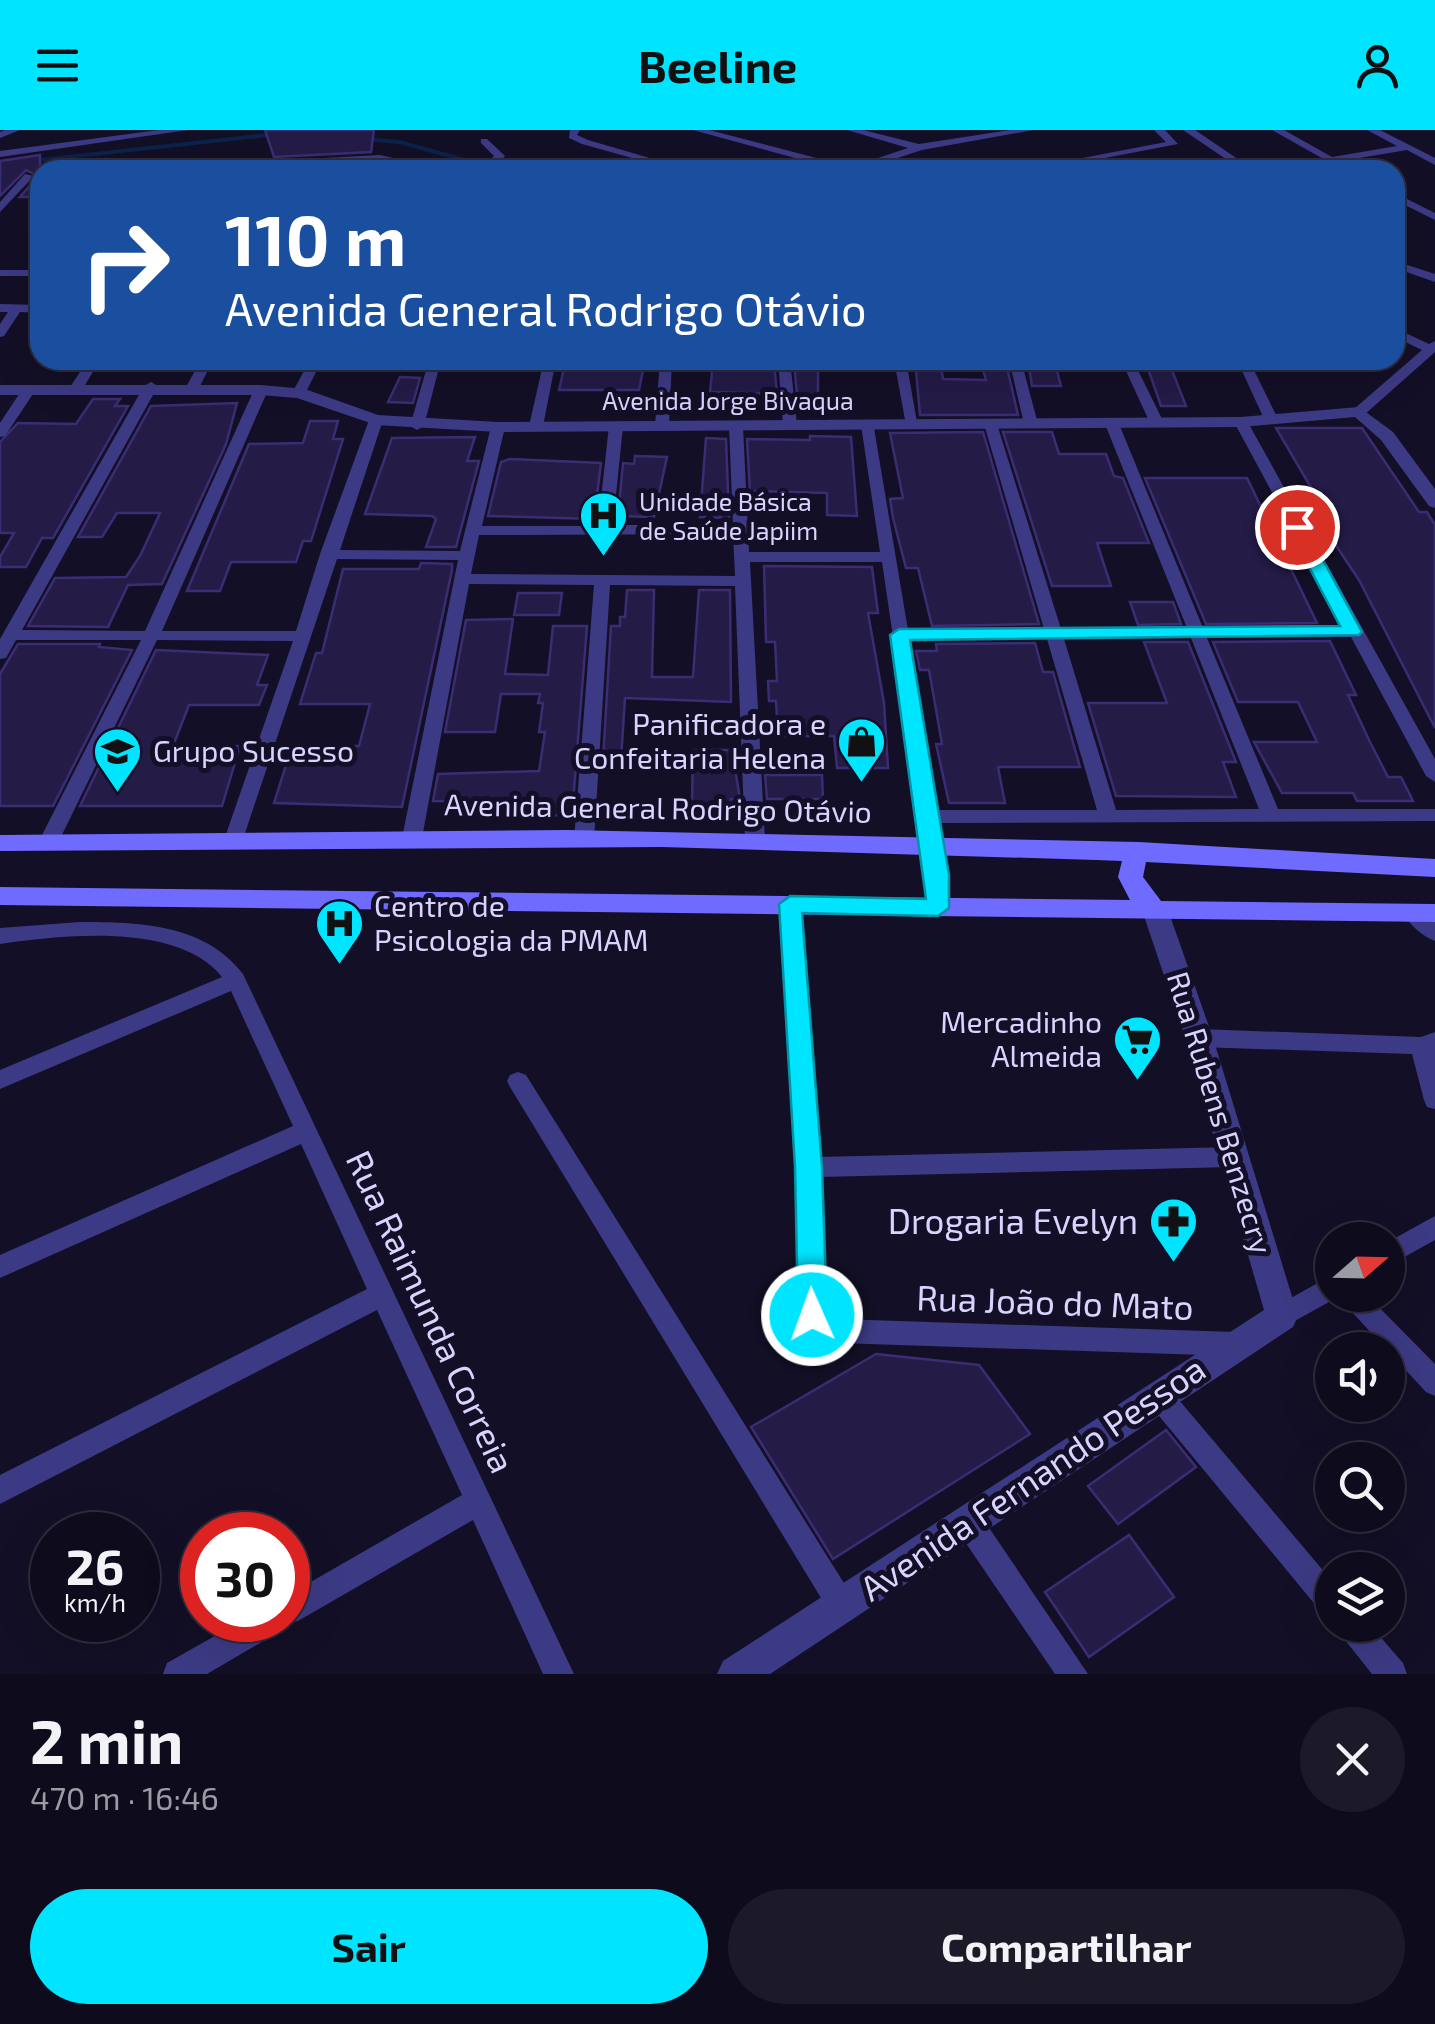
<!DOCTYPE html>
<html lang="pt">
<meta charset="utf-8">
<style>
:root{--surface:#0e0b1c;--page:#1c1929;--text:#f1f3f6;--muted:#9b9ba3;--line:#2e2b3b;--accent:#00e5ff}
body{margin:0;font-family:"Exo 2",sans-serif;background:var(--page);color:var(--text);height:100vh;display:flex;flex-direction:column;font-size:38px;white-space:nowrap}
*{box-sizing:border-box;margin:0}
p{font-size:32px;color:var(--muted)}
.icon{flex:none;width:55px;height:55px;fill:none;stroke:currentColor;stroke-width:2;stroke-linecap:round;stroke-linejoin:round}
.map{position:relative;height:1544px;overflow:hidden}
.side{display:flex;flex-direction:column;background:var(--surface);flex:1}
.side>*{flex:none}
.hud{position:absolute;left:30px;top:30px;width:1375px;height:210px;border-radius:30px;box-shadow:0 10px 40px #0002,0 0 0 2px var(--line);background:#1a4fa0;color:#fff;overflow:hidden}
.needle{width:65px;rotate:70deg}
.tools{position:absolute;left:1315px;top:1092px;display:grid;gap:20px}
.tools a{display:grid;place-items:center;width:90px;height:90px;border-radius:50%;background:var(--surface);box-shadow:0 10px 40px #0002,0 0 0 2px var(--line);font-size:50px}
.speed{position:absolute;left:30px;top:1382px;display:flex;gap:20px;font-size:50px;font-weight:700;text-align:center}
.speed>*{display:grid;place-content:center;width:130px;height:130px;border-radius:50%;background:var(--surface);box-shadow:0 10px 40px #0002,0 0 0 2px var(--line);line-height:1}
.speed small{font-size:25px;font-weight:400}
.speed .limit{border:15px solid #d22;background:#fff;color:#111}
.pin{position:absolute;display:grid;place-items:center;width:85px;height:85px;color:#fff;margin:-42px;border:5px solid #fff;border-radius:50%;box-shadow:0 2px 10px #0007}
.me{position:absolute;width:110px;margin:-55px;rotate:358deg;stroke-linejoin:round;filter:drop-shadow(0 0 8px #0008)}
.turn{display:flex;align-items:center;gap:35px;height:210px;padding:0 30px;font-size:45px}
.turn .icon{width:130px;height:130px;stroke-width:2.5}
.turn b{display:block;font-size:70px;line-height:85px}
.round{display:grid;place-items:center;flex:none;width:105px;height:105px;border-radius:52px;background:var(--page)}
.summary{display:flex;align-items:center;justify-content:space-between;height:170px;padding:0 30px}
h1{font-size:60px;font-weight:700;line-height:75px}
.button{display:flex;gap:20px;margin-top:auto;padding:20px 30px}
.button a{flex:1;height:115px;border-radius:60px;background:var(--accent);color:#111;font-size:40px;font-weight:700;line-height:115px;text-align:center}
.button a+a{background:var(--page);color:var(--text)}
header{display:flex;justify-content:space-between;align-items:center;height:130px;padding:0 30px;background:var(--accent);color:#111;font-size:45px;font-weight:700}
.map>svg:first-child{display:block}
.lines{fill:none;stroke-linecap:round;stroke-linejoin:round}
.stream{stroke:#0c2248;stroke-width:4}
.building{fill:#241b47;stroke:#3b2d73;stroke-width:2.5}
.minor{fill:#3d3a85;fill-rule:evenodd}
.tertiary{fill:#3d3a85;fill-rule:evenodd}
.secondary{fill:#6f6bff;fill-rule:evenodd}
.route{fill:#00e5ff;stroke:#0095a6;stroke-width:2.5}
.labels{text-anchor:middle;stroke-width:10;stroke-linejoin:round;paint-order:stroke}
.far-street-label{font-size:25px;fill:#d9d4ff;stroke:#130f26}
.far-poi-label{font-size:25px;fill:#d9d4ff;stroke:#130f26;text-anchor:start}
.poi-label{font-size:30px;fill:#d9d4ff;stroke:#130f26;text-anchor:end}
.street-label{font-size:30px;fill:#d9d4ff;stroke:#130f26}
.near-poi-label{font-size:35px;fill:#d9d4ff;stroke:#130f26;text-anchor:end}
.near-street-label{font-size:35px;fill:#d9d4ff;stroke:#130f26}
</style>
<header><svg class="icon" aria-label="menu" viewBox="0 0 24 24"><path d="M4 6h16M4 12h16M4 18h16"/></svg>Beeline<svg class="icon" aria-label="person" viewBox="0 0 24 24"><circle cx="12" cy="8" r="4"/><path d="M4 21q1-7 8-7t8 7"/></svg></header>
<div class="map">
<svg width="1435" height="1544" viewBox="0 0 1435 1544">
<rect width="100%" height="100%" fill="#130f26"/>
<g class="lines">
<!-- stream -->
<g class="stream">
<polyline points="364,9 399,12 501,40"/>
<polyline points="31,31 276,4"/>
</g>
</g>
<!-- building -->
<g class="building">
<polygon points="265,0 374,0 371,22 274,27"/>
<polygon points="40,25 40,67 20,67 38,46 26,40 0,66 0,31"/>
<polygon points="915,230 940,231 943,249 986,250 981,233 1006,233 1018,285 920,285"/>
<polygon points="1028,230 1054,230 1061,256 1032,256"/>
<polygon points="1145,230 1168,230 1186,276 1161,276"/>
<polygon points="713,232 774,233 777,264 710,262"/>
<polygon points="794,233 818,234 818,265 797,264"/>
<polygon points="565,234 618,235 644,235 639,260 559,260"/>
<polygon points="400,247 420,248 413,273 388,272"/>
<polygon points="93,269 120,269 115,276 128,276 53,408 42,408 26,437 0,437 0,427 14,403 0,403 0,312 18,293 76,294"/>
<polygon points="237,273 226,314 162,454 128,455 108,497 28,496 55,448 126,447 140,426 160,383 117,383 102,407 78,407 151,276"/>
<polygon points="310,291 338,291 333,309 343,309 311,411 303,411 296,432 231,432 220,461 187,461 249,314 303,313"/>
<polygon points="1276,298 1362,298 1419,382 1427,382 1435,395 1435,598 1359,450 1325,399 1316,399 1298,366 1316,366"/>
<polygon points="983,302 1039,494 932,496 918,438 906,438 893,388 890,369 903,368 890,303"/>
<polygon points="1003,302 1052,302 1059,324 1106,324 1114,346 1123,348 1149,413 1097,413 1111,456 1052,456"/>
<polygon points="810,306 851,307 857,386 827,385 827,363 750,361 747,309 810,310"/>
<polygon points="475,307 467,331 479,331 456,417 426,417 436,389 432,386 365,384 392,308"/>
<polygon points="706,308 726,309 729,388 700,387"/>
<polygon points="635,326 667,327 654,387 618,386 623,333 634,334"/>
<polygon points="510,329 601,333 594,389 488,386 501,332"/>
<polygon points="1145,348 1247,348 1317,493 1206,494"/>
<polygon points="421,433 452,434 452,440 402,677 274,673 292,616 359,616 370,574 300,574 316,523 322,523 343,439 419,439"/>
<polygon points="764,436 872,437 878,483 868,483 884,573 888,638 837,638 834,606 778,606 776,571 769,571 768,551 777,551 775,512 766,512"/>
<polygon points="627,460 654,460 652,547 693,547 699,460 730,460 731,572 625,568 621,630 603,630 611,496 620,496 620,487 625,487"/>
<polygon points="518,463 562,463 559,485 514,485"/>
<polygon points="1130,472 1173,472 1181,494 1138,495"/>
<polygon points="513,489 505,544 548,545 553,496 587,496 572,685 500,687 503,672 433,671 438,644 539,641 545,602 539,602 543,573 538,573 540,564 501,564 495,602 445,602 466,490"/>
<polygon points="1330,511 1356,565 1348,565 1370,612 1388,647 1401,647 1413,671 1357,671 1353,663 1282,663 1254,612 1317,612 1298,572 1238,572 1213,512"/>
<polygon points="1144,512 1188,512 1236,632 1223,632 1236,667 1116,666 1088,573 1167,573"/>
<polygon points="1035,513 1043,542 1053,542 1080,637 998,637 1005,673 949,673 936,614 942,614 929,540 920,540 916,521 937,521 936,514"/>
<polygon points="18,514 100,514 99,517 132,520 53,676 0,676 0,544"/>
<polygon points="156,520 268,525 257,555 267,555 259,575 189,575 173,616 240,616 222,676 80,676"/>
<polygon points="693,620 732,620 740,669 731,669 731,674 692,674"/>
<polygon points="765,645 822,645 823,669 767,669"/>
<polygon points="876,1224 979,1235 1030,1304 833,1429 751,1297"/>
<polygon points="1166,1300 1196,1337 1118,1394 1088,1356"/>
<polygon points="1129,1405 1174,1467 1089,1527 1045,1462"/>
</g>
<g class="lines">
<!-- minor -->
<g class="minor">
<polygon points="5,0 20,0 0,8 0,2"/>
<polygon points="159,0 188,0 0,27 0,21"/>
<polygon points="570,0 580,0 577,5 588,10 691,40 675,40 582,14 569,8"/>
<polygon points="693,0 709,0 851,37 908,18 847,0 863,0 919,14 1010,0 1034,0 922,20 861,40 839,40"/>
<polygon points="1154,0 1165,0 1178,14 1042,40 1020,40 1166,12"/>
<polygon points="1183,0 1195,0 1254,40 1242,40"/>
<polygon points="1272,0 1284,0 1332,27 1397,16 1367,0 1380,0 1435,28 1435,35 1407,20 1341,31 1348,37 1343,40"/>
<polygon points="481,9 487,9 505,26 492,40 481,40 494,26 481,13"/>
<polygon points="380,25 446,40 425,40 380,31 151,40 156,37"/>
<polygon points="25,44 34,46 0,82 0,72"/>
<polygon points="1395,63 1435,83 1435,90 1395,70"/>
<polygon points="1395,131 1435,144 1435,152 1395,138"/>
<rect x="0" y="140" width="40" height="6"/>
<polygon points="0,174 40,175 40,183 20,182 4,206 0,207 0,194 8,182 0,182"/>
<polygon points="1395,198 1429,214 1435,211 1435,222 1364,285 1354,285 1354,279 1422,220 1395,207"/>
<polygon points="88,230 100,230 82,260 72,260 70,257"/>
<polygon points="201,230 213,230 198,260 188,260 186,257"/>
<polygon points="310,230 322,230 304,266 294,266 292,263"/>
<polygon points="429,230 441,230 424,296 417,300 410,296"/>
<polygon points="544,230 556,230 543,296 536,300 529,296"/>
<polygon points="660,230 672,230 669,296 662,300 655,296"/>
<polygon points="778,230 790,230 797,295 790,299 783,295"/>
<polygon points="894,230 906,230 918,298 906,295"/>
<polygon points="1009,230 1021,230 1038,294 1036,297 1024,294"/>
<polygon points="1121,230 1133,230 1164,293 1162,296 1150,293"/>
<polygon points="1237,230 1249,230 1279,291 1277,294 1265,291"/>
<path d="M151,252l7,4 -136,244 123,1 109,-241 7,-4 7,4 -106,241h134l24,-77 49,-134 7,-4 7,4 -43,130 120,1 31,-124 7,-4 7,4 -23,99h116l11,-100 7,-4 7,4 -10,99h120l-4,-99 7,-4 7,4 6,126h131l-19,-127 12,-3 35,208 136,-1 -60,-205 12,-3 65,208 126,-1 -82,-204 7,-4 7,4 84,204 142,-1 -111,-205 12,-3 189,340v23l-9,-6 -75,-139 -144,1 71,171h157v12l-496,2c5,28 16,64 6,90h-14l-3,-5v-33l-46,-313h-132l15,278 -3,5h-14l-3,-5 -10,-254 -125,-1 -16,255 -10,7 -10,-7 20,-255 -125,-1 -47,254 -10,7 -10,-7 56,-278 -121,-1 -96,286h-14l-3,-5 69,-199 -136,-1 -99,203 -10,7 -7,-2 -3,-5 103,-203h-125l-10,18 -6,1v-20l144,-253zM733,404l2,42 -264,-2 8,-39zM1191,508l68,171 -143,1 -52,-171zM1047,509l50,171h-160l-27,-170z"/>
<polygon points="25,255 37,258 5,306 0,307 0,293"/>
<polygon points="790,768 800,775 817,1027 1232,1017 1240,1020 1244,1027 1240,1034 1232,1037 819,1047 828,1186 839,1189 1235,1202 1244,1205 1248,1214 1244,1223 1235,1226 839,1213 807,1202 803,1194 780,775"/>
<path d="M1413,776l22,15v20c-12,-4 -26,-17 -32,-28l3,-5z"/>
<path d="M80,792c59,0 125,2 163,52l331,700h-31l-70,-154 -175,101 -13,3 -3,6 -75,44h-44l4,-11 76,-43h45v-25l174,-100 -85,-185 -377,194v-29l367,-186 -66,-145 -301,134v-23l293,-129 -62,-135 -231,98v-19l222,-93c-44,-55 -159,-42 -222,-33v-16z"/>
<polygon points="1199,899 1421,907 1435,902 1435,979 1427,977 1424,970 1412,924 1199,917 1191,914 1188,908 1191,902"/>
<polygon points="518,942 526,945 852,1466 857,1476 852,1486 842,1491 832,1486 510,957 507,951 510,945"/>
<polygon points="1435,1086 1435,1110 1388,1136 1388,1112"/>
<polygon points="1332,1145 1332,1165 1367,1165 1435,1234 1435,1266 1426,1262 1338,1167 1282,1198 1273,1194 1269,1186 1273,1178"/>
<polygon points="1159,1253 1168,1257 1332,1451 1332,1487 1322,1483 1150,1275 1146,1266 1150,1257"/>
<polygon points="969,1379 979,1383 1088,1544 1055,1544 959,1403 955,1393 959,1383"/>
<polygon points="1336,1495 1370,1495 1403,1533 1407,1544 1372,1544 1341,1505"/>
</g>
<!-- tertiary -->
<g class="tertiary">
<polygon points="0,255 261,255 305,259 378,285 498,292 1241,287 1359,277 1393,302 1435,359 1435,378 1429,376 1381,310 1355,287 1241,297 498,302 376,295 297,268 261,265 0,265"/>
<polygon points="1155,771 1168,780 1213,908 1298,1186 1293,1197 770,1544 717,1544 723,1531 1264,1180 1185,908 1142,780"/>
</g>
<!-- secondary -->
<polygon class="secondary" points="567,700 1139,712 1435,729 1435,747 1146,732 1143,747 1161,771 1435,774 1435,792 0,775 0,757 1130,770 1118,747 1122,731 1096,730 662,717 0,721 0,705"/>
</g>
<!-- route -->
<polygon class="route" points="1297,392 1305,397 1362,502 1359,505 910,510 949,745 949,778 938,786 802,783 822,1037 827,1185 823,1195 812,1199 802,1195 798,1185 795,1037 779,774 790,766 926,769 890,505 899,499 1340,496 1288,397"/>
<!-- icons -->
<defs>
<symbol id="hospital-pin" viewBox="-11 -11 22 30"><path d="M0 17L-7.5 6A9.5 9.5 0 1 1 7.5 6Z" fill="#00e5ff" stroke="#130f26"/><path d="M-5-5h3v3.5h4V-5h3V5h-3V1.5h-4V5h-3Z" fill="#111"/></symbol>
<symbol id="shop-pin" viewBox="-11 -11 22 30"><path d="M0 17L-7.5 6A9.5 9.5 0 1 1 7.5 6Z" fill="#00e5ff" stroke="#130f26"/><path d="M-5-2.5h2.3a2.7 3.5 0 0 1 5.4 0H5L5.5 6h-11ZM-1.5-2.5h3a1.5 2.3 0 0 0-3 0Z" fill="#111"/></symbol>
<symbol id="school-pin" viewBox="-11 -11 22 30"><path d="M0 17L-7.5 6A9.5 9.5 0 1 1 7.5 6Z" fill="#00e5ff" stroke="#130f26"/><path d="M0-5L7-2L0 1L-7-2ZM-4 1L0 2.5L4 1V4Q0 6-4 4Z" fill="#111"/></symbol>
<symbol id="supermarket-pin" viewBox="-11 -11 22 30"><path d="M0 17L-7.5 6A9.5 9.5 0 1 1 7.5 6Z" fill="#00e5ff" stroke="#130f26"/><path d="M-6-5.5h2.5l.6 2H6L4.5 2H-2.5L-4.4-4H-6ZM-1.5 3.2a1.3 1.3 0 1 0 .1 0ZM3 3.2a1.3 1.3 0 1 0 .1 0Z" fill="#111"/></symbol>
<symbol id="pharmacy-pin" viewBox="-11 -11 22 30"><path d="M0 17L-7.5 6A9.5 9.5 0 1 1 7.5 6Z" fill="#00e5ff" stroke="#130f26"/><path d="M-2-6h4v4h4v4h-4v4h-4v-4h-4v-4h4Z" fill="#111"/></symbol>
</defs>
<g fill-rule="evenodd">
<use href="#hospital-pin" x="576" y="358" width="55" height="75"/>
<use href="#shop-pin" x="834" y="584" width="55" height="75"/>
<use href="#school-pin" x="90" y="594" width="55" height="75"/>
<use href="#hospital-pin" x="312" y="766" width="55" height="75"/>
<use href="#supermarket-pin" x="1110" y="882" width="55" height="75"/>
<use href="#pharmacy-pin" x="1146" y="1064" width="55" height="75"/>
</g>
<g class="labels">
<!-- far-street labels -->
<g class="far-street-label">
<text x="728" y="280">Avenida Jorge Bivaqua</text>
</g>
<!-- far-poi labels -->
<g class="far-poi-label">
<text x="639" y="381">Unidade Básica<tspan x="639" dy="29">de Saúde Japiim</tspan></text>
</g>
<!-- poi labels -->
<g class="poi-label">
<text x="826" y="605">Panificadora e<tspan x="826" dy="34">Confeitaria Helena</tspan></text>
<text x="153" y="632" text-anchor="start">Grupo Sucesso</text>
<text x="374" y="787" text-anchor="start">Centro de<tspan x="374" dy="34">Psicologia da PMAM</tspan></text>
<text x="1102" y="903">Mercadinho<tspan x="1102" dy="34">Almeida</tspan></text>
</g>
<!-- street labels -->
<g class="street-label">
<text transform="translate(658 679) rotate(1)" y="10">Avenida General Rodrigo Otávio</text>
<text transform="translate(1219 983) rotate(73)" y="10">Rua Rubens Benzecry</text>
</g>
<!-- near-poi labels -->
<g class="near-poi-label">
<text x="1138" y="1104">Drogaria Evelyn</text>
</g>
<!-- near-street labels -->
<g class="near-street-label">
<text transform="translate(1055 1173) rotate(2)" y="12">Rua João do Mato</text>
<text transform="translate(430 1182) rotate(65)" y="12">Rua Raimunda Correia</text>
<text transform="translate(1033 1349) rotate(-34)" y="12">Avenida Fernando Pessoa</text>
</g>
</g>
</svg>
<div class="tools">
<a><svg class="needle" viewBox="-14 -14 28 28"><path d="M0-13l5 13h-10z" fill="#e53935"/><path d="M0 13l5-13h-10z" fill="#9b9ba3"/></svg></a>
<a><svg class="icon" aria-label="sound" viewBox="0 0 24 24"><path d="M4 9h4l5-4v14l-5-4H4zM17 9q2 3 0 6"/></svg></a>
<a><svg class="icon" aria-label="search" viewBox="0 0 24 24"><circle cx="10" cy="10" r="6"/><path d="M15 15l6 6"/></svg></a>
<a><svg class="icon" aria-label="layers" viewBox="0 0 24 24"><path d="M12 4l9 5-9 5-9-5zM3 14l9 5 9-5"/></svg></a>
</div>
<div class="speed"><div>26<small>km/h</small></div><div class="limit">30</div></div>
<div class="pin" style="left:1297px;top:397px;background:#d93025"><svg class="icon" aria-label="arrive" viewBox="0 0 24 24"><path d="M6 21V4h12l-3 4 3 4H6"/></svg></div>
<svg class="me" style="left:812px;top:1185px" viewBox="-20 -20 40 40"><circle r="17" fill="#00e5ff" stroke="#fff" stroke-width="3"/><path d="M0-11L8 9 0 5-8 9z" fill="#fff"/></svg>
<div class="hud">
<div class="turn"><svg class="icon" aria-label="right" viewBox="0 0 24 24"><path d="M7 20v-9h11M14 6l5 5-5 5"/></svg><div><b>110 m</b>Avenida General Rodrigo Otávio</div></div>
</div>
</div>
<section class="side">
<div class="summary"><div><h1>2 min</h1><p>470 m · 16:46</p></div><a class="round"><svg class="icon" aria-label="close" viewBox="0 0 24 24"><path d="M6 6l12 12M18 6L6 18"/></svg></a></div>
<div class="button"><a>Sair</a><a>Compartilhar</a></div>
</section>
